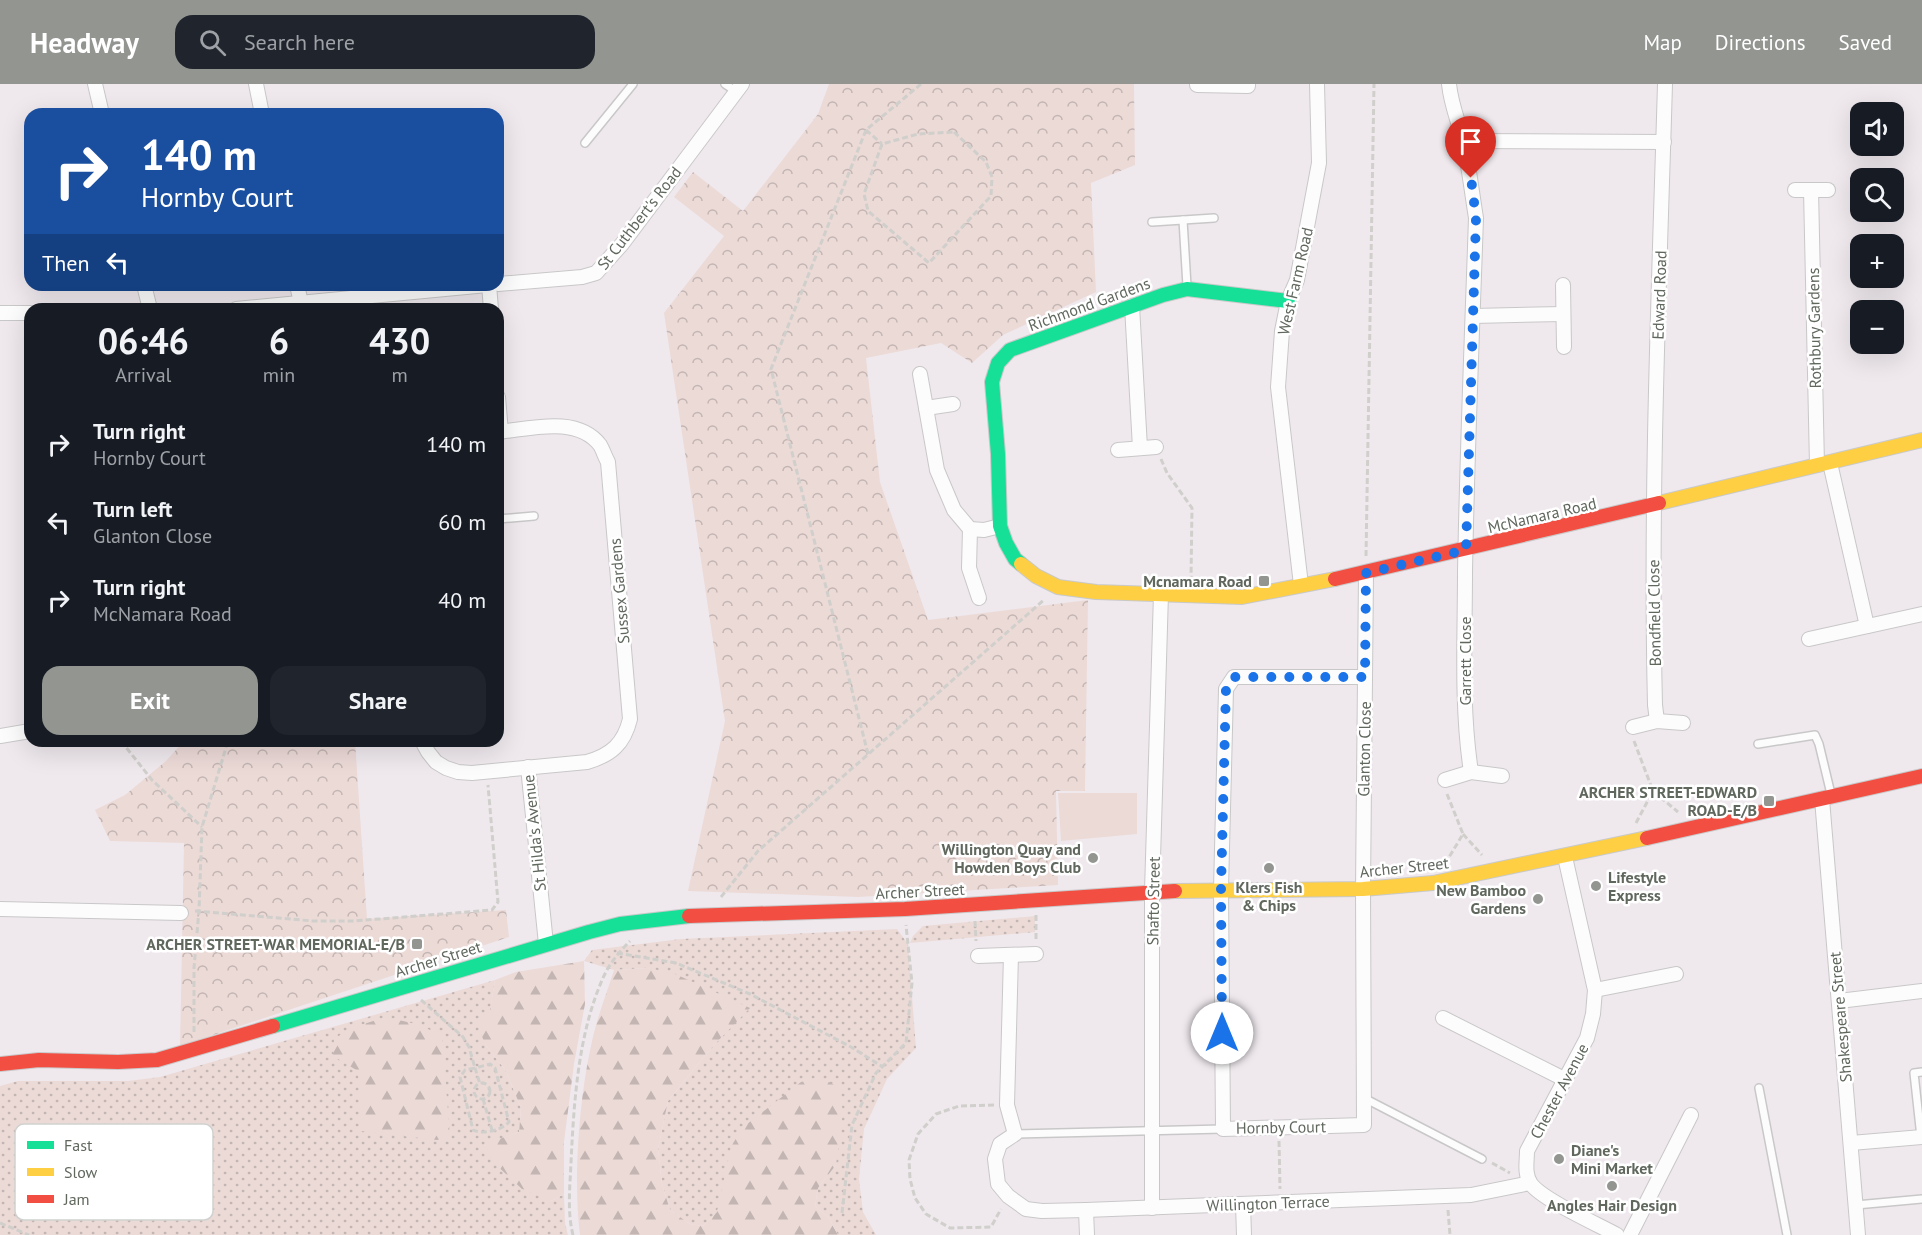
<!DOCTYPE html>
<meta charset="utf-8">
<style>
:root{--surface:#171b24;--page:#20242c;--text:#f1f3f6;--muted:#9ea1a6;--accent:#929590}
body{margin:0;font-family:"PT Sans",sans-serif;background:var(--page);color:var(--text);height:100vh;display:flex;flex-direction:column;font-size:22px;white-space:nowrap}
*{box-sizing:border-box;margin:0}
p{font-size:20px;color:var(--muted)}
.icon{flex:none;width:33px;height:33px;fill:none;stroke:currentColor;stroke-width:2;stroke-linecap:round;stroke-linejoin:round}
.map{position:relative;flex:1;overflow:hidden}
.panel{position:absolute;left:24px;top:219px;width:480px;height:444px;display:flex;flex-direction:column;background:var(--surface);border-radius:18px;box-shadow:0 6px 24px #0002}
.panel>*{flex:none}
.banner{position:absolute;left:24px;top:24px;width:480px;height:183px;border-radius:18px;box-shadow:0 6px 24px #0002;background:#1a4fa0;color:#fff;overflow:hidden}
.buttons{position:absolute;left:1850px;top:18px;display:grid;gap:12px}
.buttons a{display:grid;place-items:center;width:54px;height:54px;border-radius:12px;background:var(--surface);box-shadow:0 6px 24px #0002;font-size:30px}
.pin{position:absolute;display:grid;place-items:center;width:51px;height:51px;color:#fff;margin:-62px -26px;border-radius:50% 50% 50% 0;rotate:-45deg;box-shadow:0 0 6px #0007}
.pin .icon{rotate:45deg}
.me{position:absolute;width:66px;margin:-33px;rotate:0deg;stroke-linejoin:round;filter:drop-shadow(0 0 4px #0008)}
.turn{display:flex;align-items:center;gap:21px;height:126px;padding:0 18px;font-size:27px}
.turn .icon{width:78px;height:78px;stroke-width:2.5}
.turn b{display:block;font-size:42px;line-height:51px}
.then{display:flex;align-items:center;height:57px;padding:0 18px;background:#0003;gap:12px;font-size:22px}
.eta{display:flex;justify-content:space-evenly;align-items:center;height:102px;text-align:center}
.eta b{font-size:36px;font-weight:700;line-height:42px}
.action{display:flex;gap:12px;margin-top:auto;padding:12px 18px}
.action a{flex:1;height:69px;border-radius:18px;background:var(--accent);color:#fff;font-size:24px;font-weight:700;line-height:69px;text-align:center}
.action a+a{background:var(--page);color:var(--text)}
ul{padding:0;list-style:none}
li{display:flex;align-items:center;gap:18px;height:78px;padding:0 18px}
li div{flex:1}
li b{display:block;font-size:22px}
li em{font-style:normal}
header{display:flex;align-items:center;gap:36px;box-sizing:border-box;height:84px;padding:0 30px;background:var(--accent);color:#fff}
header strong{font-size:28px}
nav{display:flex;gap:33px;margin-inline-start:auto;font-size:21px}
.search{width:420px;height:54px;background:var(--page);display:flex;align-items:center;gap:15px;box-sizing:border-box;padding:0 21px;border-radius:18px;color:var(--muted);font-size:22px}
.map>svg:first-child{display:block}
.grass{fill:url(#grass-dots)}
.forest{fill:url(#forest-firs)}
.park{fill:url(#park-crowns)}
.pitch{fill:#ecdad7}
.lines{fill:none;stroke-linecap:round;stroke-linejoin:round}
.lane-casing{stroke:#c9c8c8;stroke-width:10}
.street-casing{stroke:#c9c8c8;stroke-width:16}
.fast-casing{stroke:#c9c9c9;stroke-width:16}
.slow-casing{stroke:#c9c9c9;stroke-width:16}
.jam-casing{stroke:#c9c9c9;stroke-width:16}
.path{stroke:#d0cfcb;stroke-width:3;stroke-dasharray:6 3;stroke-linecap:butt}
.lane{stroke:#fdfcfc;stroke-width:7}
.street{stroke:#fdfcfc;stroke-width:14}
.fast{stroke:#16e098;stroke-width:14}
.slow{stroke:#ffcf43;stroke-width:14}
.jam{stroke:#f24e42;stroke-width:14}
.route{stroke:#1a73e8;stroke-width:10;stroke-dasharray:0 18}
.poi-dot{fill:#929590;stroke:#fff;stroke-width:2}
.labels{text-anchor:middle;stroke-width:5;stroke-linejoin:round;paint-order:stroke}
.street-label{font-size:16px;fill:#60685e;stroke:#fff}
.poi-label{font-size:16px;font-weight:bold;fill:#60685e;stroke:#fff;text-anchor:end}
.key{fill:#fff;stroke:#cfd2cf;stroke-width:1.5}
.key-label{font-size:16px;fill:#60685e}
</style>
<header>
<strong>Headway</strong>
<div class="search"><svg class="icon" aria-label="search" viewBox="0 0 24 24"><circle cx="10" cy="10" r="6"/><path d="M15 15l6 6"/></svg>Search here</div>
<nav><a>Map</a><a>Directions</a><a>Saved</a></nav>
</header>
<div class="map">
<svg width="1922" height="1151" viewBox="0 0 1922 1151">
<defs>
<pattern id="grass-dots" width="8" height="8" patternUnits="userSpaceOnUse" patternTransform="scale(1.5)"><rect width="8" height="8" fill="#ecdad7"/><path d="M2 2h.1M6 6h.1" fill="none" stroke="#c3b5b2" stroke-width="1.8" stroke-linecap="round"/></pattern>
<pattern id="forest-firs" width="22" height="20" patternUnits="userSpaceOnUse" patternTransform="scale(1.5)"><rect width="22" height="20" fill="#ecdad7"/><path d="M5 1l3.5 6h-7zM16 11l3.5 6h-7z" fill="#c3b5b2"/></pattern>
<pattern id="park-crowns" width="20" height="18" patternUnits="userSpaceOnUse" patternTransform="scale(1.5)"><rect width="20" height="18" fill="#ecdad7"/><path d="M2 6a3 3 0 1 1 6 0M12 15a3 3 0 1 1 6 0" fill="none" stroke="#c3b5b2"/></pattern>
</defs>
<rect width="100%" height="100%" fill="#efe9ee"/>
<!-- grass -->
<g class="grass">
<polygon points="1035,832 1035,848 910,859 913,852 923,842"/>
<polygon points="897,845 908,860 916,964 887,995 864,1045 859,1095 863,1128 876,1151 838,1151 829,1134 815,1122 818,1104 836,1081 724,1102 717,1128 703,1142 690,1140 670,1126 662,1100 658,1065 668,1017 712,963 749,924 648,884 614,886 584,877 592,866 681,855"/>
<polygon points="495,896 485,960 506,987 521,1024 519,1048 485,1061 551,1117 564,1110 565,1139 568,1151 0,1151 0,1002 18,997 128,997 160,993"/>
</g>
<!-- forest -->
<g class="forest">
<polygon points="584,877 585,920 574,980 564,1058 564,1110 551,1117 522,1105 492,1077 485,1060 519,1048 521,1024 506,987 485,960 478,942 490,926 495,896 516,888"/>
<path d="M648,884l25,5 77,35 -38,39 -44,54 -10,48 4,35 8,26 20,14 13,2 14,-14 14,-65 11,-19 59,-46 20,-5 18,11 4,24 -7,53 -18,23 -3,18 14,12 9,17h-258c-7,-55 -1,-135 11,-189 5,-26 15,-51 23,-76z"/>
<polygon points="386,933 420,941 442,952 450,1053 437,1056 361,1047 358,987 333,972 334,955 351,944"/>
</g>
<!-- park -->
<g class="park">
<polygon points="829,0 1134,0 1135,81 1091,99 1096,208 1003,251 972,279 941,259 866,274 880,398 928,536 1088,516 1085,707 1056,707 1058,801 858,813 688,807 725,637 664,229 724,152 674,113 693,88 743,127 818,30"/>
<polygon points="184,657 355,657 367,835 506,826 509,853 180,962 184,759 110,757 95,726 125,711 166,677"/>
</g>
<!-- pitch -->
<polygon class="pitch" points="1058,709 1137,709 1137,750 1061,757"/>
<g class="lines">
<defs>
<g id="lane">
<polyline points="725,0 737,8"/>
<polyline points="585,59 633,0"/>
<polyline points="1183,136 1187,202"/>
<polyline points="1152,138 1214,134"/>
<polyline points="498,435 534,432"/>
<polyline points="1758,660 1815,651 1819,660 1831,710"/>
<polyline points="1759,1004 1787,1151"/>
<polyline points="1364,1014 1482,1075"/>
<polyline points="1015,1050 1223,1045"/>
<polyline points="1921,1053 1914,989 1922,988"/>
<polyline points="1856,1121 1922,1115"/>
</g>
<g id="street">
<polyline points="95,0 102,30"/>
<polyline points="256,0 262,30"/>
<path d="M1449,0c2,21 10,39 15,59 5,25 8,50 12,75 -4,118 -9,236 -11,354 0,67 -4,134 6,200"/>
<polyline points="1197,1 1248,2 1248,0"/>
<polyline points="1463,57 1664,58"/>
<polyline points="1795,106 1828,106"/>
<polyline points="1811,106 1817,381"/>
<polyline points="498,200 582,193 596,189 622,160 742,0"/>
<polyline points="144,201 150,225"/>
<polyline points="297,201 301,219"/>
<polyline points="489,201 491,225"/>
<polyline points="1563,201 1564,263"/>
<polyline points="1132,222 1140,364"/>
<polyline points="236,225 487,201"/>
<polyline points="0,229 30,229"/>
<polyline points="1473,232 1563,230"/>
<polyline points="920,290 937,386 954,426 970,445 984,446 1000,442"/>
<polyline points="498,313 501,348"/>
<polyline points="926,324 953,320"/>
<polyline points="1118,366 1156,363"/>
<polyline points="1830,379 1867,542"/>
<polyline points="970,445 969,484 979,514"/>
<polyline points="1301,501 1278,303 1282,247 1288,217 1297,196 1319,79 1317,0"/>
<polyline points="1809,555 1922,530"/>
<polyline points="1365,593 1234,593 1226,605 1221,805 1223,1045 1364,1041 1363,805 1366,489"/>
<path d="M1657,637l-2,-16c-5,-207 4,-414 10,-621"/>
<polyline points="1633,643 1657,637 1683,639"/>
<polyline points="0,652 30,647"/>
<path d="M422,657l6,11 8,10 10,6 12,4 14,1 115,-11c24,-7 37,-18 43,-43l-22,-257c-3,-5 -5,-12 -8,-17 -23,-30 -70,-16 -102,-13"/>
<polyline points="528,683 546,860"/>
<polyline points="1445,696 1471,688 1502,692"/>
<polyline points="1822,715 1858,1151"/>
<path d="M1565,773l30,133 -2,24 -6,24 -60,113c0,11 -3,23 4,33 12,16 66,40 86,51"/>
<polyline points="0,825 181,829"/>
<polyline points="1011,871 1007,1021 1015,1050 1000,1060 995,1075 998,1100 1008,1112 1026,1125 1042,1127 1086,1126 1471,1111 1530,1099"/>
<polyline points="978,872 1036,870"/>
<polyline points="1595,906 1676,890"/>
<polyline points="1839,917 1922,907"/>
<polyline points="1443,934 1564,995"/>
<polyline points="1851,1059 1922,1053"/>
<polyline points="1243,1120 1244,1151"/>
<polyline points="1152,1124 1152,807 1161,510"/>
<polyline points="1086,1126 1087,1151"/>
<polyline points="1630,1151 1691,1031"/>
</g>
<g id="fast">
<polyline points="1021,480 1015,475 1006,459 1000,442 998,370 992,298 998,279 1010,266 1163,211 1187,205 1288,217"/>
<polyline points="273,942 589,848 620,840 689,832"/>
</g>
<g id="slow">
<polyline points="1659,419 1922,356"/>
<polyline points="1021,480 1036,492 1058,503 1096,508 1242,513 1335,495"/>
<polyline points="1175,807 1363,805 1433,799 1647,754"/>
</g>
<g id="jam">
<polyline points="1335,495 1659,419"/>
<polyline points="1647,754 1922,692"/>
<polyline points="689,832 905,825 1175,807"/>
<polyline points="0,980 39,976 118,978 157,976 273,942"/>
</g>
</defs>
<!-- lane casing -->
<use href="#lane" class="lane-casing"/>
<!-- street casing -->
<use href="#street" class="street-casing"/>
<!-- fast casing -->
<use href="#fast" class="fast-casing"/>
<!-- slow casing -->
<use href="#slow" class="slow-casing"/>
<!-- jam casing -->
<use href="#jam" class="jam-casing"/>
<!-- path -->
<g class="path">
<polyline points="866,46 882,60"/>
<polygon points="954,48 986,78 992,93 991,112 929,179 868,127 864,110 882,60 918,50"/>
<polyline points="1161,375 1167,389 1192,424 1191,494"/>
<polyline points="1366,472 1374,0"/>
<polyline points="121,657 152,696 202,743"/>
<polyline points="1634,657 1653,707 1678,728"/>
<polyline points="868,670 771,285 866,46 921,0"/>
<polyline points="1636,739 1653,707"/>
<polyline points="1463,750 1482,771"/>
<polyline points="1445,780 1463,750 1447,710"/>
<polyline points="721,813 758,767 1045,515"/>
<polyline points="195,827 313,837 354,837 492,826 498,818 488,701"/>
<polyline points="975,837 976,857"/>
<polyline points="1036,855 1036,831"/>
<polyline points="617,869 676,879 750,910 851,963 883,983"/>
<path d="M421,916l42,37 6,10 6,21 -10,2 -5,7 13,53c10,5 29,0 36,-8l-14,-54 -5,-4 -15,4 5,16"/>
<polyline points="194,948 194,884 199,826 202,743 228,657"/>
<circle cx="482" cy="1007" r="8"/>
<polyline points="483,1015 492,1046"/>
<polyline points="994,1021 959,1022 936,1030 918,1050 909,1076 910,1095 915,1114 926,1130 950,1144 991,1143 1001,1125"/>
<polyline points="1279,1057 1280,1105"/>
<polyline points="1492,1079 1510,1089"/>
<polyline points="1448,1126 1450,1151"/>
<polyline points="842,1129 852,1041 876,989 906,959 912,899 906,841"/>
<polyline points="0,1139 29,1151"/>
<path d="M573,1151c-6,-24 -3,-48 -2,-73 3,-61 7,-128 32,-184 6,-14 16,-26 27,-37"/>
</g>
<!-- lane -->
<use href="#lane" class="lane"/>
<!-- street -->
<use href="#street" class="street"/>
<!-- fast -->
<use href="#fast" class="fast"/>
<!-- slow -->
<use href="#slow" class="slow"/>
<!-- jam -->
<use href="#jam" class="jam"/>
</g>
<g class="lines">
<!-- route -->
<polyline class="route" points="1222,949 1221,805 1226,604 1234,593 1365,593 1366,489 1466,466 1476,134 1471,94"/>
</g>
<!-- markers -->
<g class="poi-dot">
<rect x="1258" y="491" width="12" height="12" rx="3"/>
<rect x="1763" y="711" width="12" height="12" rx="3"/>
<circle cx="1093" cy="774" r="6"/>
<circle cx="1269" cy="784" r="6"/>
<circle cx="1596" cy="802" r="6"/>
<circle cx="1538" cy="815" r="6"/>
<rect x="411" y="854" width="12" height="12" rx="3"/>
<circle cx="1559" cy="1075" r="6"/>
<circle cx="1612" cy="1102" r="6"/>
</g>
<g class="labels">
<!-- street labels -->
<g class="street-label">
<text transform="translate(639 134) rotate(-52)" y="6">St Cuthbert's Road</text>
<text transform="translate(1295 197) rotate(-77)" y="6">West Farm Road</text>
<text transform="translate(1659 211) rotate(-88)" y="6">Edward Road</text>
<text transform="translate(1089 220) rotate(-20)" y="6">Richmond Gardens</text>
<text transform="translate(1814 244) rotate(-91)" y="6">Rothbury Gardens</text>
<text transform="translate(1542 431) rotate(-13)" y="6">McNamara Road</text>
<text transform="translate(619 507) rotate(-95)" y="6">Sussex Gardens</text>
<text transform="translate(1654 529) rotate(-91)" y="6">Bondfield Close</text>
<text transform="translate(1465 577) rotate(-90)" y="6">Garrett Close</text>
<text transform="translate(1364 665) rotate(-89)" y="6">Glanton Close</text>
<text transform="translate(534 749) rotate(-96)" y="6">St Hilda's Avenue</text>
<text transform="translate(1404 783) rotate(-6)" y="6">Archer Street</text>
<text transform="translate(920 807) rotate(-3)" y="6">Archer Street</text>
<text transform="translate(1153 817) rotate(-89)" y="6">Shafto Street</text>
<text transform="translate(438 875) rotate(-17)" y="6">Archer Street</text>
<text transform="translate(1840 933) rotate(-95)" y="6">Shakespeare Street</text>
<text transform="translate(1559 1007) rotate(-62)" y="6">Chester Avenue</text>
<text transform="translate(1281 1043) rotate(-1)" y="6">Hornby Court</text>
<text transform="translate(1268 1119) rotate(-2)" y="6">Willington Terrace</text>
</g>
<!-- poi labels -->
<g class="poi-label">
<text x="1252" y="503">Mcnamara Road</text>
<text x="1757" y="714">ARCHER STREET-EDWARD<tspan x="1757" dy="18">ROAD-E/B</tspan></text>
<text x="1081" y="771">Willington Quay and<tspan x="1081" dy="18">Howden Boys Club</tspan></text>
<text x="1608" y="799" text-anchor="start">Lifestyle<tspan x="1608" dy="18">Express</tspan></text>
<text x="1269" y="809" text-anchor="middle">Klers Fish<tspan x="1269" dy="18">&amp; Chips</tspan></text>
<text x="1526" y="812">New Bamboo<tspan x="1526" dy="18">Gardens</tspan></text>
<text x="405" y="866">ARCHER STREET-WAR MEMORIAL-E/B</text>
<text x="1571" y="1072" text-anchor="start">Diane's<tspan x="1571" dy="18">Mini Market</tspan></text>
<text x="1612" y="1127" text-anchor="middle">Angles Hair Design</text>
</g>
</g>
<!-- legend -->
<rect x="15" y="1040" width="198" height="96" rx="9" class="key"/>
<rect x="27" y="1057" width="27" height="8" fill="#16e098"/>
<rect x="27" y="1084" width="27" height="8" fill="#ffcf43"/>
<rect x="27" y="1111" width="27" height="8" fill="#f24e42"/>
<g class="key-label">
<text x="64" y="1067">Fast</text>
<text x="64" y="1094">Slow</text>
<text x="64" y="1121">Jam</text>
</g>
</svg>
<div class="buttons">
<a><svg class="icon" aria-label="sound" viewBox="0 0 24 24"><path d="M4 9h4l5-4v14l-5-4H4zM17 9q2 3 0 6"/></svg></a>
<a><svg class="icon" aria-label="search" viewBox="0 0 24 24"><circle cx="10" cy="10" r="6"/><path d="M15 15l6 6"/></svg></a>
<a>+</a>
<a>−</a>
</div>
<div class="pin" style="left:1471px;top:94px;background:#d93025"><svg class="icon" aria-label="arrive" viewBox="0 0 24 24"><path d="M6 21V4h12l-3 4 3 4H6"/></svg></div>
<svg class="me" style="left:1222px;top:949px" viewBox="-20 -20 40 40"><circle r="19" fill="#fff"/><path d="M0-13L10 11 0 6-10 11z" fill="#1a73e8"/></svg>
<div class="banner">
<div class="turn"><svg class="icon" aria-label="right" viewBox="0 0 24 24"><path d="M7 20v-9h11M14 6l5 5-5 5"/></svg><div><b>140 m</b>Hornby Court</div></div>
<div class="then">Then<svg class="icon" aria-label="left" viewBox="0 0 24 24"><path d="M17 20v-9H6M10 6l-5 5 5 5"/></svg></div>
</div>
<section class="panel">
<div class="eta">
<div><b>06:46</b><p>Arrival</p></div>
<div><b>6</b><p>min</p></div>
<div><b>430</b><p>m</p></div>
</div>
<ul>
<li><svg class="icon" aria-label="right" viewBox="0 0 24 24"><path d="M7 20v-9h11M14 6l5 5-5 5"/></svg><div><b>Turn right</b><p>Hornby Court</p></div><em>140 m</em></li>
<li><svg class="icon" aria-label="left" viewBox="0 0 24 24"><path d="M17 20v-9H6M10 6l-5 5 5 5"/></svg><div><b>Turn left</b><p>Glanton Close</p></div><em>60 m</em></li>
<li><svg class="icon" aria-label="right" viewBox="0 0 24 24"><path d="M7 20v-9h11M14 6l5 5-5 5"/></svg><div><b>Turn right</b><p>McNamara Road</p></div><em>40 m</em></li>
</ul>
<div class="action"><a>Exit</a><a>Share</a></div>
</section>
</div>
